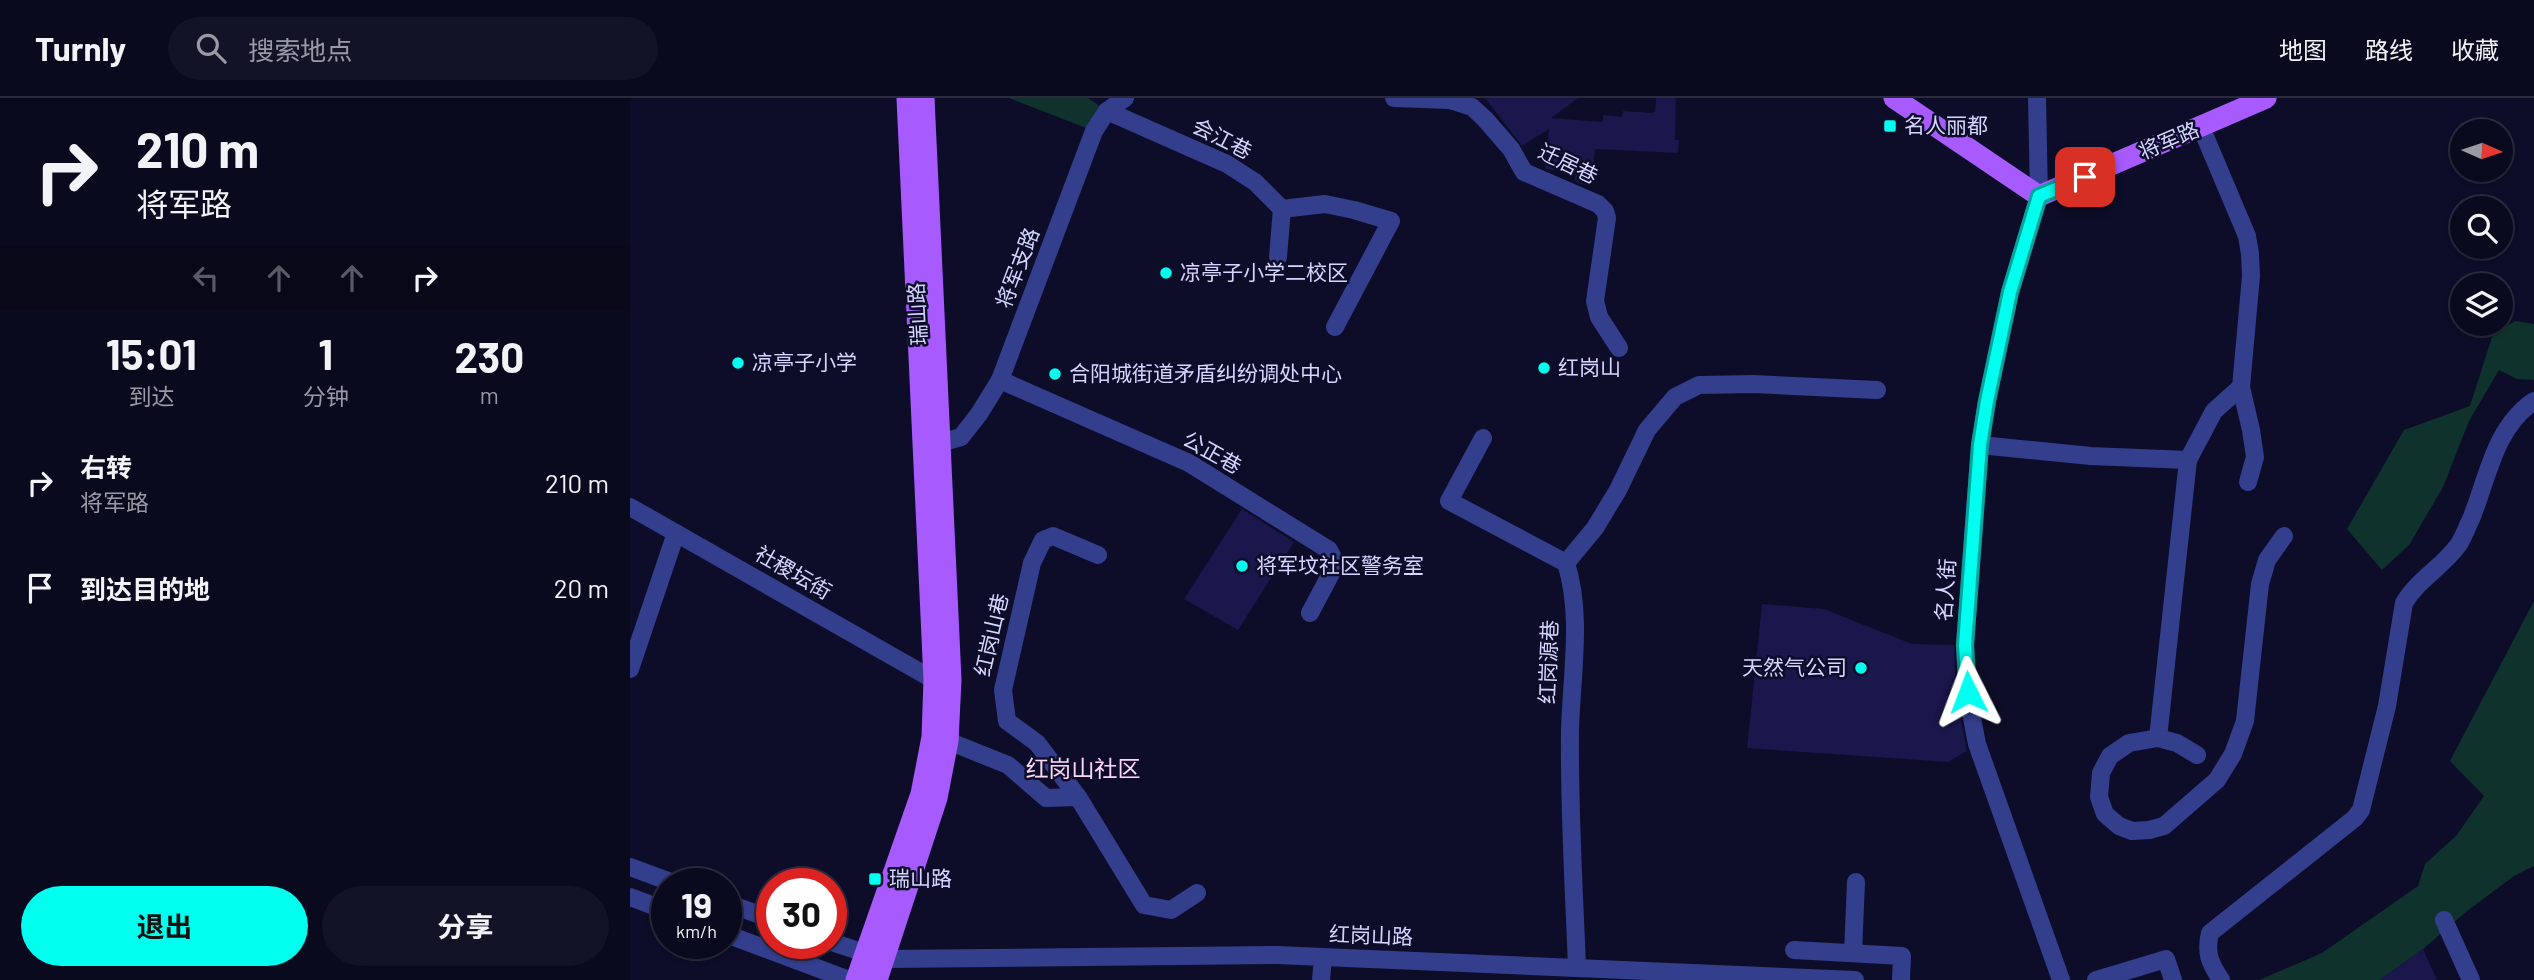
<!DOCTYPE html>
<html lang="zh">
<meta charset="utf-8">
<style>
:root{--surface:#0a0a1f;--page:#131328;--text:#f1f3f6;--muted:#999aa4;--line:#2a2b3d;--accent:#00ffef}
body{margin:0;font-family:Barlow,"Noto Sans SC",sans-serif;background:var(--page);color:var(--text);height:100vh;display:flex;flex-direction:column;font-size:26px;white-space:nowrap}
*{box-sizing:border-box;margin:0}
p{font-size:23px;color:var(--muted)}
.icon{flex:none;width:38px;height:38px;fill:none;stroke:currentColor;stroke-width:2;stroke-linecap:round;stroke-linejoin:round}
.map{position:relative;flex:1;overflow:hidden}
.sheet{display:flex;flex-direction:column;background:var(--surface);width:630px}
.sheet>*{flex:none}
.hud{background:#0a0a1f;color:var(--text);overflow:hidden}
.needle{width:46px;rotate:93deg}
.fabs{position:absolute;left:1820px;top:21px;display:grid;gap:14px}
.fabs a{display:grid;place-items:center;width:63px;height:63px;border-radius:50%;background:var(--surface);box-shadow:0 2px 5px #0004,0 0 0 2px var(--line);font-size:35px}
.speed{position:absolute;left:21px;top:770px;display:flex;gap:14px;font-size:35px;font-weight:700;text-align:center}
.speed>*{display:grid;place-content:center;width:91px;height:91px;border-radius:50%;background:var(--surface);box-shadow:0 2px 5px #0004,0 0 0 2px var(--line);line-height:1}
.speed small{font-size:18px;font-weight:400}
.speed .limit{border:10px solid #d22;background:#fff;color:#111}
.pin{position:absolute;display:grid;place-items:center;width:60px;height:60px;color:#fff;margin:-30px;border-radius:14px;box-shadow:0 4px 10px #0006}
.me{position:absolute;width:77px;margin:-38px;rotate:357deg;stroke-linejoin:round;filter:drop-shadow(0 0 5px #0008)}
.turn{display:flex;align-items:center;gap:24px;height:147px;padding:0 21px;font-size:32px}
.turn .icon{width:91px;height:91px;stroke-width:2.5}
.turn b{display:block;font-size:49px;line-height:60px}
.lanes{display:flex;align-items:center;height:66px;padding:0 21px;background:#0003;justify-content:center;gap:35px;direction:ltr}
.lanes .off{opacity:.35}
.eta{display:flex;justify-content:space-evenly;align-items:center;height:119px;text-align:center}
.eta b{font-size:42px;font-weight:700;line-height:49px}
.action{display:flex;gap:14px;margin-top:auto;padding:14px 21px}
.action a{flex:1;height:80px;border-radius:42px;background:var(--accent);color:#111;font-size:28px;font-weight:700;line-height:80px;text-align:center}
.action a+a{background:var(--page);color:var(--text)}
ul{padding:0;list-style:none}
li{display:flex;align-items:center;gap:21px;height:105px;padding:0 21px}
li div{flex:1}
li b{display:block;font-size:26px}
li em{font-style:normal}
header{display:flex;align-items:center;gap:42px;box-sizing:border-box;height:98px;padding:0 35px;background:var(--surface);border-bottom:2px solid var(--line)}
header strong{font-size:33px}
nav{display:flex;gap:38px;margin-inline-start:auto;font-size:24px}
.search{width:490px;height:63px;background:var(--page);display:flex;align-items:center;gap:18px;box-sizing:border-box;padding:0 24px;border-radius:38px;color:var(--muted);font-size:26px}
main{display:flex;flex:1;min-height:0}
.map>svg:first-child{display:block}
.green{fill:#0f332c}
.building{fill:#19174c}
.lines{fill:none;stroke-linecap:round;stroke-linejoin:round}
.minor{stroke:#333e8d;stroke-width:18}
.major{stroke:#a75bff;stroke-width:21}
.route-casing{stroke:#00a69b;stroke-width:18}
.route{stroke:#00ffef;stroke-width:12}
.poi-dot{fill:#00ffef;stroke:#0d0d29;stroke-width:2.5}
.labels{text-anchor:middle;stroke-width:5;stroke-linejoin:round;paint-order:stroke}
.poi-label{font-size:21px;fill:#d4d6ff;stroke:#0d0d29;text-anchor:start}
.street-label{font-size:21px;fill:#d4d6ff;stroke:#0d0d29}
.neighbourhood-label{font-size:23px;fill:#ffd6f7;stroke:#0d0d29}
</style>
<header>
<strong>Turnly</strong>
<div class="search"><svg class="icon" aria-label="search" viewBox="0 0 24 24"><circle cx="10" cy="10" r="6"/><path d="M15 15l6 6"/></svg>搜索地点</div>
<nav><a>地图</a><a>路线</a><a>收藏</a></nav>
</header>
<main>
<section class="sheet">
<div class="hud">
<div class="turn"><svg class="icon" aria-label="right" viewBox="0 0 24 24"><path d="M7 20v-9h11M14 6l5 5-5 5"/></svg><div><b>210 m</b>将军路</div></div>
<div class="lanes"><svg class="icon off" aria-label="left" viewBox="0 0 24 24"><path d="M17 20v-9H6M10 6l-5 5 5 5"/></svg><svg class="icon off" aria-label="ahead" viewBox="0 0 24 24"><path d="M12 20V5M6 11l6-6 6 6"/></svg><svg class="icon off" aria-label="ahead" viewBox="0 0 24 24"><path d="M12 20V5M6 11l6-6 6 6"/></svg><svg class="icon" aria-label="right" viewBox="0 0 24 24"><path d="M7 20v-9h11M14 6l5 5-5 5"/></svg></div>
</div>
<div class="eta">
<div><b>15:01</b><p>到达</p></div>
<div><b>1</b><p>分钟</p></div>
<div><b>230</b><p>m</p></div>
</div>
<ul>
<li><svg class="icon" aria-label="right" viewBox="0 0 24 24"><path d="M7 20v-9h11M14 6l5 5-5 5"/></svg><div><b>右转</b><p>将军路</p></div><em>210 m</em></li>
<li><svg class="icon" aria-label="arrive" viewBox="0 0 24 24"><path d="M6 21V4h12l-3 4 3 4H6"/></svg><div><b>到达目的地</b></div><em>20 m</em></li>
</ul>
<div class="action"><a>退出</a><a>分享</a></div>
</section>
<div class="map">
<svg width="1904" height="882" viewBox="0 0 1904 882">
<rect width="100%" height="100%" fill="#0d0d29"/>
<!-- green -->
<g class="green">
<polygon points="379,0 458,0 477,13 464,33"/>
<polygon points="1885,223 1904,226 1904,282 1887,281 1869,272 1839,323 1813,389 1779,447 1752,472 1717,431 1774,332 1840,308 1863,236"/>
<polygon points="1904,503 1904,768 1884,778 1837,813 1793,851 1750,882 1629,882 1692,855 1788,788 1795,766 1826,738 1854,698 1820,663"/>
</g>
<!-- building -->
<g class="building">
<polygon points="855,0 948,0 921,20 973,24 973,17 992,19 993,13 1021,15 1025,14 1026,0 1046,0 1045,42 1049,42 1048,55 965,51 961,88 954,87 945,83 945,75 915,71 919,31 892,48"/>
<polygon points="612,411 664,444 608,532 554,501"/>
<polygon points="1132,506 1194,511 1282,546 1324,547 1326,596 1337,653 1318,664 1117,650"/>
<polygon points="1793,851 1807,882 1750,882"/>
</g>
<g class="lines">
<!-- minor -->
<g class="minor">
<polyline points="764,0 820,2 842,9 855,21 881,51 894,74 968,106 975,113 977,120 965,203 969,219 989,250"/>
<polyline points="1407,0 1409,98 1380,194 1357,303 1350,347 1335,547 1337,594 1347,646 1431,882"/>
<polyline points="477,13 597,66 625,84 652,111 695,106 724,112 761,123 705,229"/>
<polyline points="648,159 652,111"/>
<polyline points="370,282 559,365 699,452 706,466 680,515"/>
<polyline points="1611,289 1621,332 1625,359 1618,384"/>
<path d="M853,340l-34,63 117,62c17,53 5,115 4,169 -1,78 4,157 7,235"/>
<polyline points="310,345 331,339 349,316 370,282 464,33 477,13 495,0"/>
<polyline points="1350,347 1461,358 1558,362"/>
<polyline points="0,409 304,582"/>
<polyline points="468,457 423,438 413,442 402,465 373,592 377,623 407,645 448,699 514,807 541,812 567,795"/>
<polyline points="936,465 965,430 988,392 1017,332 1045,299 1069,287 1123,286 1247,292"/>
<polyline points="0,571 46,435"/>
<polyline points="1528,640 1558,362 1584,313 1611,289 1621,178 1620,156 1617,138 1571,29"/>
<polyline points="318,643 378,667 416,700 448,699"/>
<polyline points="1567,657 1547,645 1528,640 1499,645 1480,658 1471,675 1469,699 1475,716 1489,728 1502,733 1519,732 1534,728 1587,682 1603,656 1615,623 1630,486 1637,462 1654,438"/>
<polyline points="0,769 46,786"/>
<polyline points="0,799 37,813"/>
<polyline points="96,805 142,821"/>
<polyline points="1814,822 1841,882"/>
<polyline points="96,836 219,882"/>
<polyline points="201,844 254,861 647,857 1225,882"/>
<polyline points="1164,852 1272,858 1271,882"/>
<polyline points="1223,855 1226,784"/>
<polyline points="691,882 693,860"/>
<polyline points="1466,882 1536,861 1543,882"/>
<path d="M1591,882c-11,-17 -16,-27 -11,-47l145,-115 6,-8 26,-104 17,-103c13,-23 40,-37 55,-59 5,-8 8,-17 12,-25 17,-41 23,-91 63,-118"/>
</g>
<!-- major -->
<g class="major">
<polyline points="1264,0 1409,98 1636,0"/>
<polyline points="226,882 291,696 302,639 304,582 277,0"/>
<polyline points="247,882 307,700 318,643 321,582 294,0"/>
</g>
</g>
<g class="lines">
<defs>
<polyline id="route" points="1338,594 1335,547 1350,347 1357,303 1380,194 1409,98 1455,79"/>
</defs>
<!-- route casing -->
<use href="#route" class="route-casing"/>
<!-- route -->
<use href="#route" class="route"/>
</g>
<!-- markers -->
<g class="poi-dot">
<rect x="1253" y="21" width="14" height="14" rx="3.5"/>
<circle cx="536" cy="175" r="7"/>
<circle cx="108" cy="265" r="7"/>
<circle cx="914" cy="270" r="7"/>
<circle cx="425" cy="276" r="7"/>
<circle cx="612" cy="468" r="7"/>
<circle cx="1231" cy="570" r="7"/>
<rect x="238" y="774" width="14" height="14" rx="3.5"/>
</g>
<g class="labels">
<!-- poi labels -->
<g class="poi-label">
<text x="1274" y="35">名人丽都</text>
<text x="550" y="182">凉亭子小学二校区</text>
<text x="122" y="272">凉亭子小学</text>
<text x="928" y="277">红岗山</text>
<text x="439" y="283">合阳城街道矛盾纠纷调处中心</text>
<text x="626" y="475">将军坟社区警务室</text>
<text x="1217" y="577" text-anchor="end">天然气公司</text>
<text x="259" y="788">瑞山路</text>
</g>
<!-- street labels -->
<g class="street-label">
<text transform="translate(592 41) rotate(27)" y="7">会江巷</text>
<text transform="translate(1539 43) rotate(-23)" y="7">将军路</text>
<text transform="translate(938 66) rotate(26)" y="7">迁居巷</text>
<text transform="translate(388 170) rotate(-69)" y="7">将军支路</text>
<text transform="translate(288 216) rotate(-93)" y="7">瑞山路</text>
<text transform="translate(582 355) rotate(29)" y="7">公正巷</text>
<text transform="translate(163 475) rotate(30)" y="7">社稷坛街</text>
<text transform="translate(1316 492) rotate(-86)" y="7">名人街</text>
<text transform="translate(362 537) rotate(-77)" y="7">红岗山巷</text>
<text transform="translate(919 564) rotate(-88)" y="7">红岗源巷</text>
<text transform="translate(741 838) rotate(2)" y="7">红岗山路</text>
</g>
<!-- neighbourhood labels -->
<g class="neighbourhood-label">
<text x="453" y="679">红岗山社区</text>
</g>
</g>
</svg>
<div class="fabs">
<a><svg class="needle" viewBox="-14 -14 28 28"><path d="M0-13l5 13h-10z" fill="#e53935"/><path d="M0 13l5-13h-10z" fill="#999aa4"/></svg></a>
<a><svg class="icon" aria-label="search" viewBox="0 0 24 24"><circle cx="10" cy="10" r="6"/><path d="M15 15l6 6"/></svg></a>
<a><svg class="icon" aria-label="layers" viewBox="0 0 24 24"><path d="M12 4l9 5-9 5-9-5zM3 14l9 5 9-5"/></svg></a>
</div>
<div class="speed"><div>19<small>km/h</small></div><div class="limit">30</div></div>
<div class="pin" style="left:1455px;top:79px;background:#d93025"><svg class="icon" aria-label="arrive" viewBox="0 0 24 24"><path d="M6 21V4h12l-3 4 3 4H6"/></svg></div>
<svg class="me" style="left:1338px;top:594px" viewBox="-20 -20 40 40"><path d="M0-17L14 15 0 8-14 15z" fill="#00ffef" stroke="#fff" stroke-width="4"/></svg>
</div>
</main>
